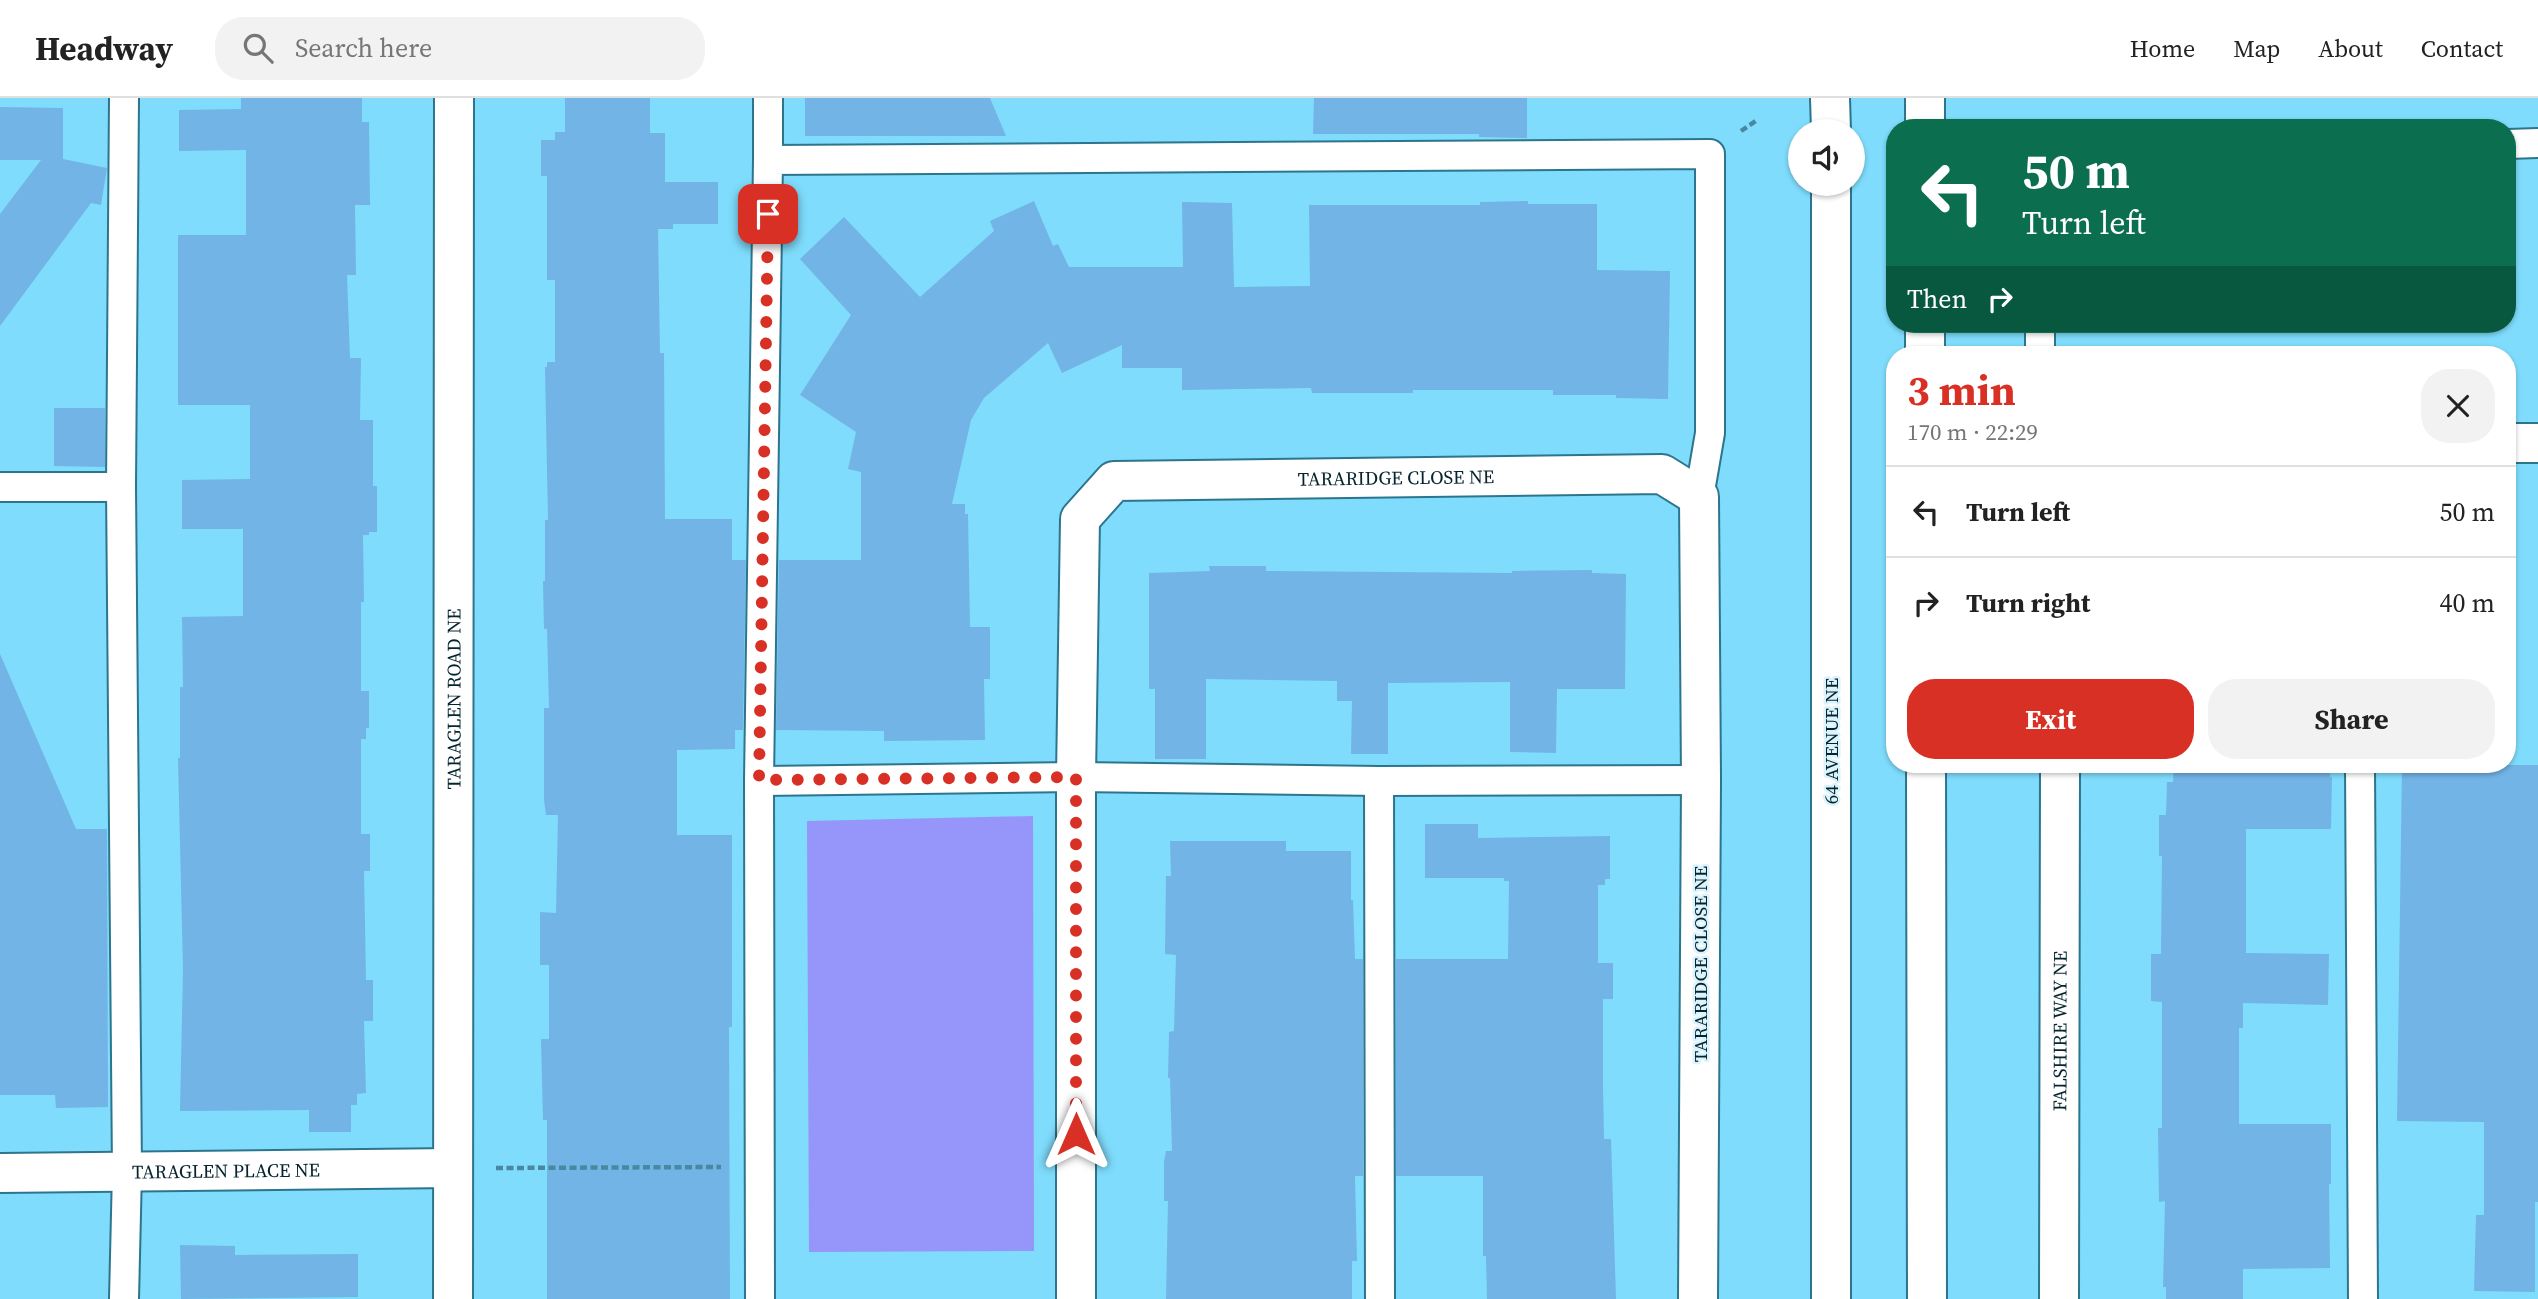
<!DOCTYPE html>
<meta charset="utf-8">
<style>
:root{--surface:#fff;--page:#f2f2f2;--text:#222;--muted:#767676;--line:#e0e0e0;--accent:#d93025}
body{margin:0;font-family:"Source Serif 4",serif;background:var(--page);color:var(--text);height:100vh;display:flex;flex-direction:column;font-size:26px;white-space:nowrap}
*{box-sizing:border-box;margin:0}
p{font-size:23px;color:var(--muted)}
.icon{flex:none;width:38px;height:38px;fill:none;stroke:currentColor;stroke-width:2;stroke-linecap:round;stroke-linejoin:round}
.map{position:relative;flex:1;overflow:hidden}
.side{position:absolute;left:1886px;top:248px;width:630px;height:427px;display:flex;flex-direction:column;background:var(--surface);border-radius:28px;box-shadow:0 2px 5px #0004}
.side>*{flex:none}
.banner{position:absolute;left:1886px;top:21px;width:630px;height:214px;border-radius:28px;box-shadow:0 2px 5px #0004;background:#0b6e4f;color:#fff;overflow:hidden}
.tools{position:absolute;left:1788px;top:21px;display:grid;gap:14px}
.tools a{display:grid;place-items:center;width:77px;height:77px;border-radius:50%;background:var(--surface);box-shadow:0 2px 5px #0004;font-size:35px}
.pin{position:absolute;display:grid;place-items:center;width:60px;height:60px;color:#fff;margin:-30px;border-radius:14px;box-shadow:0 4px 10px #0006}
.me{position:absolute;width:77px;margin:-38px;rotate:0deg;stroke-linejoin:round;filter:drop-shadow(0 0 5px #0008)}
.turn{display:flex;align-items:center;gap:24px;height:147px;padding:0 21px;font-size:32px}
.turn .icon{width:91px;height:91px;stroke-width:2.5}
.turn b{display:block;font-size:49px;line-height:60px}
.then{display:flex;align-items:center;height:66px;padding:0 21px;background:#0003;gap:14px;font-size:26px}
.round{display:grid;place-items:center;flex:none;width:74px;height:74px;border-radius:28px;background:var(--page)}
.headline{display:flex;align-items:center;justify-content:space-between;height:119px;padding:0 21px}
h1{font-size:42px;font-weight:700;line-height:52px;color:var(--accent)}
.action{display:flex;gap:14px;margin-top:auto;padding:14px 21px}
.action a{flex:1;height:80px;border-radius:28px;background:var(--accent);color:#fff;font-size:28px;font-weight:700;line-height:80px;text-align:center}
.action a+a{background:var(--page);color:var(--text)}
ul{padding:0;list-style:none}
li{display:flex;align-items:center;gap:21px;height:91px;padding:0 21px;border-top:2px solid var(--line)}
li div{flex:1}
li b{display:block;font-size:26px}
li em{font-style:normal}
header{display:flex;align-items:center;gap:42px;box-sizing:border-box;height:98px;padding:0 35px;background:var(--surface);border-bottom:2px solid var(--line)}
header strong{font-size:33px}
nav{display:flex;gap:38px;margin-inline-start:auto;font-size:24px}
.search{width:490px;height:63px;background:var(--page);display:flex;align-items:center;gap:18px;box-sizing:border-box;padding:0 24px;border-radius:28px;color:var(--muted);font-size:26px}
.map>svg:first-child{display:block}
.green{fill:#9695f9}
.building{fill:#72b4e6}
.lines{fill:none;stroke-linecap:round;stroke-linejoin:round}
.service-casing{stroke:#2c758c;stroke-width:32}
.minor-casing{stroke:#2c758c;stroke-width:42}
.secondary-casing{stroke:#2c758c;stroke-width:42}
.path{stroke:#48899f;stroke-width:4.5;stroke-dasharray:7 3.5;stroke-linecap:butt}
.service{stroke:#fff;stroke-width:28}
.minor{stroke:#fff;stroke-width:38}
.secondary{stroke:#fff;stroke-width:38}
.route{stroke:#d93025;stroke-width:12;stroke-dasharray:0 21.6}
.labels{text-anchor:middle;stroke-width:5;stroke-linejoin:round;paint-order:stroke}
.street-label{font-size:19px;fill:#06242e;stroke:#daf3fd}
</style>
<header>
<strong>Headway</strong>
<div class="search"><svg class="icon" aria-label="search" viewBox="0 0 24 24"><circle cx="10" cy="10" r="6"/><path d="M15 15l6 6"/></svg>Search here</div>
<nav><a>Home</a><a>Map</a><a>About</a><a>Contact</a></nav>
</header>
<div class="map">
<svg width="2538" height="1201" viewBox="0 0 2538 1201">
<rect width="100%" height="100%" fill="#7fdcfc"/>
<!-- green -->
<polygon class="green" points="1033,718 1034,1153 809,1154 807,723"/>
<!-- building -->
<g class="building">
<polygon points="241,0 362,0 362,24 369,24 370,107 355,107 356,177 347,177 350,260 361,260 360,322 373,322 373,388 377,388 377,434 369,434 369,437 363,437 364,504 361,504 361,593 369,593 369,630 366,630 366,641 361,641 361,736 370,736 370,773 364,773 366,882 373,882 373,923 364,923 366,995 357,996 357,1007 351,1007 351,1034 309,1034 309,1012 180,1013 183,872 178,660 180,660 180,589 183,589 182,519 243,518 243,431 182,431 182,382 250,381 250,307 178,307 178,137 246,137 246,52 179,53 179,12 241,11"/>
<polygon points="565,0 650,0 650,35 665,35 665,84 718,84 718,126 673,126 673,131 658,131 660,255 664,255 665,421 732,421 732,462 746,462 743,632 735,632 735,651 677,652 677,737 732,737 732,929 729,929 730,1201 547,1201 547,1022 543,1022 541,941 549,941 549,867 540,867 540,814 556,815 558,717 546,717 544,702 544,610 549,610 547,531 544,531 543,483 545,483 545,422 548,422 545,269 547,269 547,264 555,264 555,182 547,182 547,78 541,78 541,42 555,42 555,34 565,34"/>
<polygon points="805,0 990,0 1006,38 805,38"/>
<polygon points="1314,0 1527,0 1527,40 1479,39 1479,36 1313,36"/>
<polygon points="0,9 63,10 63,61 107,70 101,107 91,105 0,228 0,116 41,62 0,62"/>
<polygon points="1034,103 1053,148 1058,146 1069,169 1183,169 1182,104 1232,105 1234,189 1310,188 1309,107 1480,107 1480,104 1528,103 1528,106 1597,106 1597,172 1670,173 1668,301 1616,300 1616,297 1553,297 1553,292 1413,292 1413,295 1312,295 1311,290 1182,292 1182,270 1122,270 1122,247 1062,275 1048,245 984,300 971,322 952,406 965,406 965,416 968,416 970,529 990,529 990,581 984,581 985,642 884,643 884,633 776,632 779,462 861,462 861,374 848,371 856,334 800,297 851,217 800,161 844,119 920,199 994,133 990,123"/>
<polygon points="54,310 105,310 105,369 54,368"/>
<polygon points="1209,468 1266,468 1266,473 1512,475 1512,473 1592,472 1592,475 1626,476 1625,591 1557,591 1556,655 1510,654 1510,584 1388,585 1388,656 1351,656 1352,603 1337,603 1337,583 1206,581 1206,661 1155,661 1155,591 1149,591 1149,475 1210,473"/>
<polygon points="0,556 76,731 107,731 108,1009 56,1010 55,997 0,997"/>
<polygon points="2174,667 2330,667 2330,679 2332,679 2331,731 2246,731 2246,855 2329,856 2328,907 2243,905 2243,930 2239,930 2239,1026 2331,1026 2331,1086 2329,1086 2330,1170 2243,1171 2243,1201 2166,1201 2166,1189 2163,1189 2165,1103 2159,1104 2158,1030 2162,1030 2162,904 2151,903 2151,856 2161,856 2162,758 2159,758 2159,717 2166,717 2167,684 2173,684"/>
<polygon points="2402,667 2538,667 2538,1104 2535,1104 2535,1194 2474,1193 2476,1117 2484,1117 2484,1024 2397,1023"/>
<polygon points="1425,726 1478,726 1478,740 1610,738 1610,781 1605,781 1605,787 1598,787 1598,865 1613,865 1613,901 1603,901 1603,989 1604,1041 1611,1041 1616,1201 1487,1201 1486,1158 1483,1158 1483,1078 1396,1078 1396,861 1508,861 1509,783 1504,783 1504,780 1425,780"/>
<polygon points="1170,743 1286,743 1286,753 1351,753 1351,802 1353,802 1355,861 1363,861 1363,1078 1355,1078 1357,1163 1352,1163 1352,1201 1166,1201 1168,1103 1164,1103 1164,1064 1166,1053 1172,1053 1170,980 1168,980 1169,934 1174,933 1176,857 1165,856 1166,778 1171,778"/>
<polygon points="180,1147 235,1148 235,1157 358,1156 358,1199 181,1201"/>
</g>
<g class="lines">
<defs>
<g id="service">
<polyline points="124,0 121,389 127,1073 124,1201"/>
<polyline points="768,0 768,62"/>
<polyline points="2508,46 2538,45"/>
<polyline points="2040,226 2040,257"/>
<polyline points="0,389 121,389"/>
<polyline points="2360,667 2363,1201"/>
<polyline points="759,683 1076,679 1379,683 1701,682"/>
<polyline points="1379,683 1380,1201"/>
<polyline points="760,1201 759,683 768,62 1710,56 1710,335 1699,399"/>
</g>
<g id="minor">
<polyline points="2508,345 2538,345"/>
<path id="s1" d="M0,1075l453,-5"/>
<path id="s2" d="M453,1201l1,-1201"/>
<path id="s3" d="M1076,1201v-522l4,-258 34,-38 548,-7 37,23 2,283 -3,519"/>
<path id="s4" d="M2059,1201l1,-534"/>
</g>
<g id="secondary">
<polyline points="1830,0 1831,33"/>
<polyline points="1925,0 1925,30"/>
<polyline points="1831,86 1831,1201"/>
<polyline points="1925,226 1925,257"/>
<polyline points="1926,667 1927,1201"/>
</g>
</defs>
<!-- service casing -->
<use href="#service" class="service-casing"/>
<!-- minor casing -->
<use href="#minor" class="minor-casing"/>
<!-- secondary casing -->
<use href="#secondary" class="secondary-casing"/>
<!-- path -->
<g class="path">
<polyline points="1741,33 1757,22"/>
<polyline points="496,1070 721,1069"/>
</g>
<!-- service -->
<use href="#service" class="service"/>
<!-- minor -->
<use href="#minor" class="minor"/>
<!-- secondary -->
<use href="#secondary" class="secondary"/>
</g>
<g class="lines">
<!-- route -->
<polyline class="route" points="768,116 759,682 1076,679 1076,1036"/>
</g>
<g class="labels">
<!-- street labels -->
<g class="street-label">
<text dy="7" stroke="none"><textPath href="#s3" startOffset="1113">TARARIDGE CLOSE NE</textPath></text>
<text dy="7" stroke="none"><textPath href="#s2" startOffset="600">TARAGLEN ROAD NE</textPath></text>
<text transform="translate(1831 643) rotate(-90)" y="7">64 AVENUE NE</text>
<text transform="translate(1700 866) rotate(-90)" y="7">TARARIDGE CLOSE NE</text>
<text dy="7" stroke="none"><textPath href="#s4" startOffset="268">FALSHIRE WAY NE</textPath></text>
<text dy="7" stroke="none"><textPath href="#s1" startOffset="226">TARAGLEN PLACE NE</textPath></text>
</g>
</g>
</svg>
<div class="tools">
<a><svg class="icon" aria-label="sound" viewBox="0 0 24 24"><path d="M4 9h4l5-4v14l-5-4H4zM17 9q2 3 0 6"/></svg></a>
</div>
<div class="pin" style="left:768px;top:116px;background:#d93025"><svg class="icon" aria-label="arrive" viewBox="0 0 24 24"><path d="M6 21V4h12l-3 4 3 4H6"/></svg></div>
<svg class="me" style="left:1076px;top:1036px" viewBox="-20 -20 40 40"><path d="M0-17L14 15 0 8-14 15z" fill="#d93025" stroke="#fff" stroke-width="4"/></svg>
<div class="banner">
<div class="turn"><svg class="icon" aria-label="left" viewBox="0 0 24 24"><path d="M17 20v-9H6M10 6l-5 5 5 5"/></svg><div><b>50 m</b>Turn left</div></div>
<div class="then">Then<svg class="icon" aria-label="right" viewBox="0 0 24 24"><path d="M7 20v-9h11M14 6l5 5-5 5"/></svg></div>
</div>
<section class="side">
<div class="headline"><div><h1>3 min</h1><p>170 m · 22:29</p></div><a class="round"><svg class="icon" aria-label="close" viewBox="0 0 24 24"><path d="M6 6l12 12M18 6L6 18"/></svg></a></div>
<ul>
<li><svg class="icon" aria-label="left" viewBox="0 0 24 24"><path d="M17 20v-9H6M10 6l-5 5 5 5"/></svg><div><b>Turn left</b></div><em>50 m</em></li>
<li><svg class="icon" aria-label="right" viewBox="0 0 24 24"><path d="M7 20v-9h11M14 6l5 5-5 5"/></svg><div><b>Turn right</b></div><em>40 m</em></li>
</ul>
<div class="action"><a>Exit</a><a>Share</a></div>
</section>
</div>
